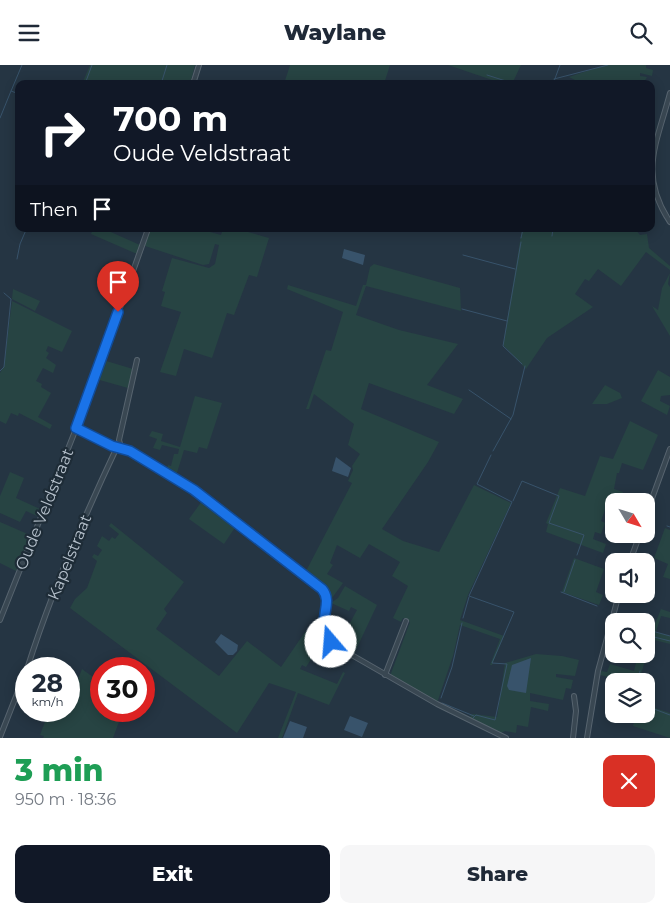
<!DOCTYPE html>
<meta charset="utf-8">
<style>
:root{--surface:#fff;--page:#f6f6f7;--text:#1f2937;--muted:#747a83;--accent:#111827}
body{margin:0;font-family:Montserrat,sans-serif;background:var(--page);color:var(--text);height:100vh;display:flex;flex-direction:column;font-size:19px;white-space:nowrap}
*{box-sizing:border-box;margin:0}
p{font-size:16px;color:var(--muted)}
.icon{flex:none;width:28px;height:28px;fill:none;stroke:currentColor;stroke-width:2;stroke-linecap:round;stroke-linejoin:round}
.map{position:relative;height:673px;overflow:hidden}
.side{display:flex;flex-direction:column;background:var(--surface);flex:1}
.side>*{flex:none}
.hud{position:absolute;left:15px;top:15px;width:640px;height:152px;border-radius:10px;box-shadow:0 2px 12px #0003;background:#111827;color:#fff;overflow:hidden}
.needle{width:32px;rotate:128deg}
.buttons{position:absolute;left:605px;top:428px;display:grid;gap:10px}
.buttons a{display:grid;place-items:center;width:50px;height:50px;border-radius:10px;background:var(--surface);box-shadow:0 2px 12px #0003;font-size:25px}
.speed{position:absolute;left:15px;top:592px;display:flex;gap:10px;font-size:25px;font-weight:700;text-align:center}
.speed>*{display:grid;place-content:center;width:65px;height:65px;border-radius:50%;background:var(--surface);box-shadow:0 2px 12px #0003;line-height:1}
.speed small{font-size:12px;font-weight:400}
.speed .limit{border:8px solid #d22;background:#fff;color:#111}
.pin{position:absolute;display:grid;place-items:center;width:42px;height:42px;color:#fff;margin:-51px -21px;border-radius:50% 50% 50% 0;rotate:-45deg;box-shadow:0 0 5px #0007}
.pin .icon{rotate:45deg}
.me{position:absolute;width:55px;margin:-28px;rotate:342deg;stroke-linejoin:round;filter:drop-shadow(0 0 4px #0008)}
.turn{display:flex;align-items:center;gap:18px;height:105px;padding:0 15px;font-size:22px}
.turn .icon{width:65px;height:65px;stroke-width:2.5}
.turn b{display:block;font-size:35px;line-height:42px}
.then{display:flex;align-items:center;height:48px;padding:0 15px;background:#0003;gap:10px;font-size:19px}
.round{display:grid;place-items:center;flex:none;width:52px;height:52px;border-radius:10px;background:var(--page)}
.summary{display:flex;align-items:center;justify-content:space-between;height:85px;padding:0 15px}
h1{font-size:30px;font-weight:800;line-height:38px;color:#1e9e55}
.button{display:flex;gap:10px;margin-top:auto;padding:10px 15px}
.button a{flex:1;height:58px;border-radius:10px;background:var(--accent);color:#fff;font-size:20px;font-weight:800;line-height:58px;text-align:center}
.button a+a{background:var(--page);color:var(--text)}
header{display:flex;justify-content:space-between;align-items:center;height:65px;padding:0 15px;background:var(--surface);font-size:22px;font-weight:800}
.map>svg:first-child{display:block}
.green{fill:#274443}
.water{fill:#38536b}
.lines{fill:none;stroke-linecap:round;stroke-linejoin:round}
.stream{stroke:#38536b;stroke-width:1}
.minor-casing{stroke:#57646f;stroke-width:6}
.minor{stroke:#394752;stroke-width:4}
.route-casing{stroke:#114b97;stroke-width:12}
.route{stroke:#1a73e8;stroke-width:9}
.labels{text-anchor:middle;stroke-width:4.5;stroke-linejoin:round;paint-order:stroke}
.street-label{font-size:16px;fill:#b6c1cc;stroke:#1e2c37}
</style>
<header><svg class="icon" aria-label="menu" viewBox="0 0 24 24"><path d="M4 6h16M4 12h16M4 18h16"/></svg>Waylane<svg class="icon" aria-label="search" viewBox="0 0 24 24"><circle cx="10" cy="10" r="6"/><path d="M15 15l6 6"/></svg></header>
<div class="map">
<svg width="670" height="673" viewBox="0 0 670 673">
<rect width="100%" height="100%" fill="#253543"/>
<!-- green -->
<g class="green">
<polygon points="90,0 195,0 190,19 82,19"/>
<polygon points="290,0 390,0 384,19 284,19"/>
<polygon points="448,0 521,0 512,19 504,19"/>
<polygon points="605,0 646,0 646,3 653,5 652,11 640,8 640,11 647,12 643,19 583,19 569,12"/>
<polygon points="93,164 104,164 140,180 137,189 91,169"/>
<polygon points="150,164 199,164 221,170 223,164 237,164 269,173 257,212 249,210 234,250 227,248 212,293 184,284 176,311 160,307 181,247 161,241 165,227 162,226 172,193 209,203 215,199 219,180 215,179 209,199 203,200 145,181"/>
<polygon points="522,164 635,164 640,170 647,169 649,183 670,201 670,205 646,187 621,221 598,204 589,216 585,214 575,229 593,242 547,273 526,304 503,280"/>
<polygon points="374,199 460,223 461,246 366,221 356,250 399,265 458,279 427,320 463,334 454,349 369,318 361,344 439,377 428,397 382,464 403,476 439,487 474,420 511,438 468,530 460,555 504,571 492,600 490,600 500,574 460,560 453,591 437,638 390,611 410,557 403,553 401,557 393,553 408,521 392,511 400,497 369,479 360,493 337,480 330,498 333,500 327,509 343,518 332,533 328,531 321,520 305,508 352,418 348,416 353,405 352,401 360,389 348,380 354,359 314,329 309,344 306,344 326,285 331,286 343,247 287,224 288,220 356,241 363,220 366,220 370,202"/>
<polygon points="670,208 668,219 670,222 670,271 652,241 658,245 662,223"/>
<polygon points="13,224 40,236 35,246 12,234"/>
<polygon points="12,236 72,266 62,287 48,281 46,286 49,288 46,293 56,300 53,308 43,303 36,316 42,319 41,322 51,328 38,352 52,360 50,364 19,348 18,351 11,348 6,359 0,356 0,308 4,301"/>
<polygon points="103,295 133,304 128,323 96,314"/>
<polygon points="658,305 670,312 670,330 661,331 660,336 670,341 667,350 641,336"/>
<polygon points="605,320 620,328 622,333 607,339 592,339"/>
<polygon points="195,331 222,338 207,384 199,382 197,388 184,385 176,411 166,405 168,400 171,401 174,389 178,389 179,384 162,380 160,385 153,383 157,374 149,371 152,366 163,369 161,376 180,382"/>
<polygon points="630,356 658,370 643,405 622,398 619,408 617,408 614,424 623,427 620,436 614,436 614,440 607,439 601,456 605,458 601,469 595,467 593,474 606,479 603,488 546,467 548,459 546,458 560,423 585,431 600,391 613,394"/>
<polygon points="10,407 24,413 16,433 40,444 37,451 26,446 20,457 0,448 0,431"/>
<polygon points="202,436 236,461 224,479 189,454"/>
<polygon points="0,457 30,470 16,506 0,498"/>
<polygon points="111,458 184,517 164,544 167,548 156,564 219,611 247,576 281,602 305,567 322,566 325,573 306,602 302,600 300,604 337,619 343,607 345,608 329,640 298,628 282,673 278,673 296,627 269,618 237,668 70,543 75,534 87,523 97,496 92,492 94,489 98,491 102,485 97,481 102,471 109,476 112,472 115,474 119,469 109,461"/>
<polygon points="665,463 670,465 670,514 663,512 668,499 654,493"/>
<polygon points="574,493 604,504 596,527 603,530 599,540 562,527"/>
<polygon points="345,521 377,540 354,589 338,580 357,545 351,542 349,546 331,538 338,533"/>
<polygon points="661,544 670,547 670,553 661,551 656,567 670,571 670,579 646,573 646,565 652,566"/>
<polygon points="536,589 562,591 579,595 575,611 556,609 556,612 573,615 571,624 566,623 563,635 530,628 530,636 549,639 548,646 531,642 528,662 517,660 516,668 505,666 501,668 471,653 470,650 473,649 497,652 505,598"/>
<polygon points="637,594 645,596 639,616 616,616 617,614 600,610 601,606 607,607 610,599 634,606"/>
<polygon points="82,604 101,618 101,646 123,646 113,673 43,673 44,671 40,670 49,646 69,646 69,623 74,624"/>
<polygon points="646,640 670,648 670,673 633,661 636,649 646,649"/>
</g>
<!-- water -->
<g class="water">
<polygon points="344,184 365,190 363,200 342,193"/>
<polygon points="336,392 351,403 348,412 332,406"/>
<polygon points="221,569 238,580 237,586 233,590 228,590 215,577"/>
<polygon points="531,593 526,628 509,625 507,621 512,600"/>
<polygon points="350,651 368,658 362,672 344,665"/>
<polygon points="290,656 307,662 303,673 283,673"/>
</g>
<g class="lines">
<!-- stream -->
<g class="stream">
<polyline points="487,10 515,19"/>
<polyline points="554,14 608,0"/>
<polyline points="85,19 92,0"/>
<polyline points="161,19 167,0"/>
<polyline points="553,19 560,0"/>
<polyline points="19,29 11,26 22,0"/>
<polyline points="0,53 11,26"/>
<polyline points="552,171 553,164"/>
<polyline points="521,173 523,164"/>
<polyline points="521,177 503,281 522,299"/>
<polyline points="463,190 515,204"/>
<polyline points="17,194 20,179 26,165"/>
<polyline points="462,244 507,256"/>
<polyline points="0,306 4,302 11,234 4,228"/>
<polyline points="469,325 511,354"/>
<polyline points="493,386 513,350 525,301"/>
<polyline points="513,436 522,416 559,431 549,458 584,470 577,490"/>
<polyline points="667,461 670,462"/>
<polyline points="561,527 597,541"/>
<polyline points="564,527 575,495"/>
<polyline points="463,553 469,532"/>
<polyline points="652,566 670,571"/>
<polyline points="650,571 670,576"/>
<polyline points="638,616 640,606"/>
<polyline points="441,633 452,602 462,558"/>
<polyline points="442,638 474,651"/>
<polyline points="646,641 670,650"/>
<polyline points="473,653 476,650 495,655 507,599 492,598 514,547 469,531 512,437 477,419 491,390"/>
</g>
<defs>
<g id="minor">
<polyline points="193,19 199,0"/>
<path d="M670,28c-13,50 -32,81 0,129"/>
<polyline points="76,363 112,381 130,386 194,425 322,523 326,537 323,564 331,577 350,589 437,639 506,673"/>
<polyline points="121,382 119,375 137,295"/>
<polyline points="646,450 670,384"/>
<polyline points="630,496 640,469"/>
<polyline points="0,555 85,341 148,164"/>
<path d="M27,604c24,-76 56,-150 90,-222"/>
<polyline points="385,610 406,556"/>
<polyline points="0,672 26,606"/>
<polyline points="573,673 576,646 574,631"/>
<polyline points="587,673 598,606 619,529"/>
</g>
</defs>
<!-- minor casing -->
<use href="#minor" class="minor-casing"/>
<!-- minor -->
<use href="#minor" class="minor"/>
</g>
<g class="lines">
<defs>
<path id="route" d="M118,247l-42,116 36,18 18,5 64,39 128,99c13,15 -8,33 9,53"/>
</defs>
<!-- route casing -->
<use href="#route" class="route-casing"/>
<!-- route -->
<use href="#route" class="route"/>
</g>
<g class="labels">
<!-- street labels -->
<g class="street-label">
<text transform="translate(44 444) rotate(-68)" y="6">Oude Veldstraat</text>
<text transform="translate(69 492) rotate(-68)" y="6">Kapelstraat</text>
</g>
</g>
</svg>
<div class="buttons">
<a><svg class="needle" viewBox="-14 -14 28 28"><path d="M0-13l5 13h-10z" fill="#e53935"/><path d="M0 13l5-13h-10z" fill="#747a83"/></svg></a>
<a><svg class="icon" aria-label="sound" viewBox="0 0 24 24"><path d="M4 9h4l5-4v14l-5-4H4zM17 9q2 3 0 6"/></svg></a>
<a><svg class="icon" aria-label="search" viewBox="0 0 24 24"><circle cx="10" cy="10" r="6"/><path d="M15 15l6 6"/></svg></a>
<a><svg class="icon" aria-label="layers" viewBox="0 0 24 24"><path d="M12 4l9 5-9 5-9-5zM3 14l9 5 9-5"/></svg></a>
</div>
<div class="speed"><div>28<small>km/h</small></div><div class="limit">30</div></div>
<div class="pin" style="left:118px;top:247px;background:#d93025"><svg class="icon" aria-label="arrive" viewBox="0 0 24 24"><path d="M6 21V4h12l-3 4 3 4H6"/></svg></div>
<svg class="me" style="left:331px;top:577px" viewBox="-20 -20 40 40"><circle r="19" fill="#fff"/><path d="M0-13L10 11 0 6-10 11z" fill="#1a73e8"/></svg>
<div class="hud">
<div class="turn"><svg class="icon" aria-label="right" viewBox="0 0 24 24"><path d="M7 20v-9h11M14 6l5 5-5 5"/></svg><div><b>700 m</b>Oude Veldstraat</div></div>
<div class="then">Then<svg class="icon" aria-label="arrive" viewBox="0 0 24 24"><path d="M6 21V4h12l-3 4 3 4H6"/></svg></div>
</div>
</div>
<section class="side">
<div class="summary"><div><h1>3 min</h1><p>950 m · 18:36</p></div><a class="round" style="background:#d93025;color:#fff"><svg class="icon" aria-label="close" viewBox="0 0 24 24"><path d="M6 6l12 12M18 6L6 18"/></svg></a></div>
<div class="button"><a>Exit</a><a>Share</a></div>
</section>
